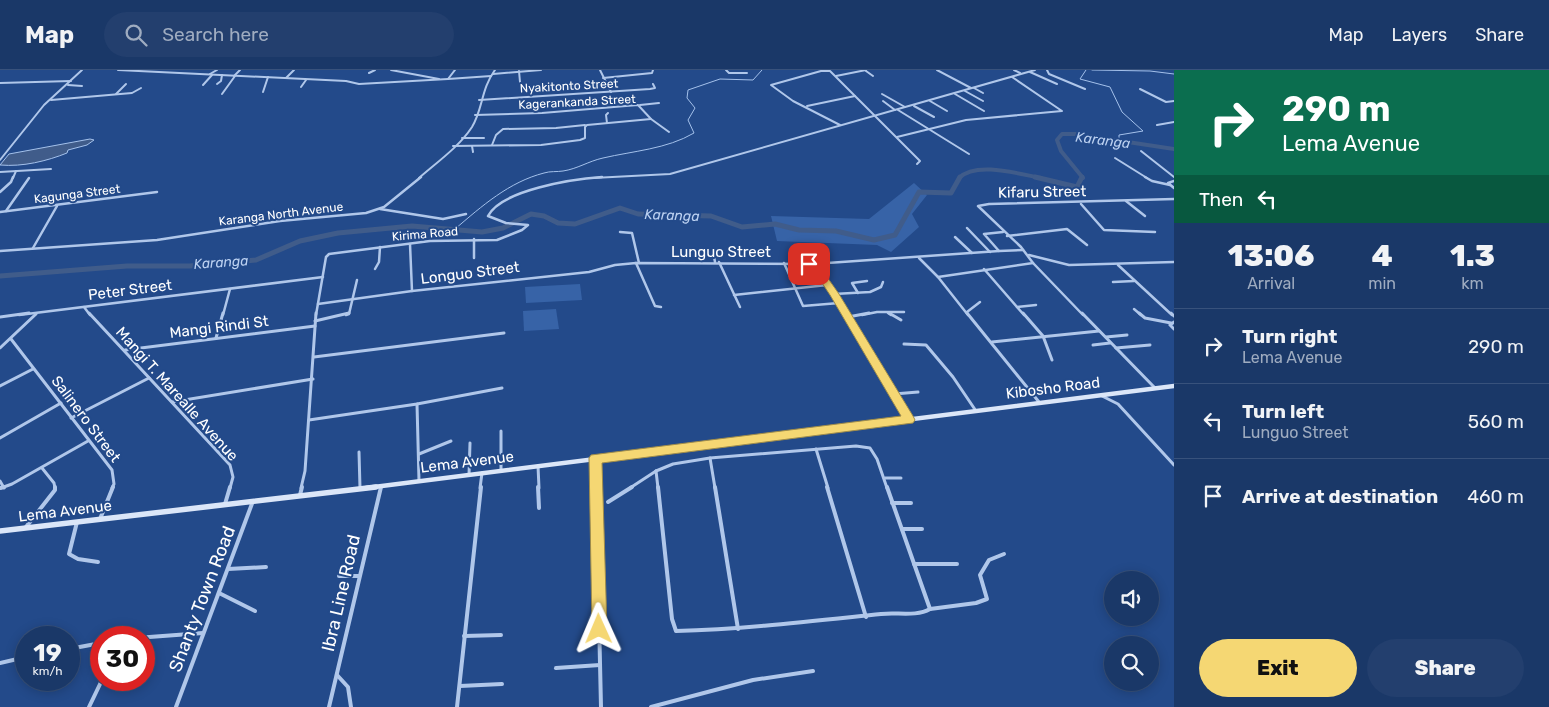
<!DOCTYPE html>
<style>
:root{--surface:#1a3868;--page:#233f6e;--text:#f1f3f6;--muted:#9facc0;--line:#38527c;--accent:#f5d773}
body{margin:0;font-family:Rubik,sans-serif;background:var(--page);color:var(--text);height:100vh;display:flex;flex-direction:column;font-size:19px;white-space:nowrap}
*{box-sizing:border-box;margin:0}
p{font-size:16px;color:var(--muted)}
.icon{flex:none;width:28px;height:28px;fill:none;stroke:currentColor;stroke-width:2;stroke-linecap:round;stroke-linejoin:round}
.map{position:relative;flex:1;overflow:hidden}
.side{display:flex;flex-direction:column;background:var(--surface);width:375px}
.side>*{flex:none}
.hud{background:#0b6e4f;color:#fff;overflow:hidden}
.tools{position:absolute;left:1104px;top:501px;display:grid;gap:10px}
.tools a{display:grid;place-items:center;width:55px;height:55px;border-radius:50%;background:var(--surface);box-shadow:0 2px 12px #0003,0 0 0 1px var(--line);font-size:25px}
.speed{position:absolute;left:15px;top:556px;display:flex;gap:10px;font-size:25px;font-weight:700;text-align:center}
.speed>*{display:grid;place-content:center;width:65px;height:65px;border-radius:50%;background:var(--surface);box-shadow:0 2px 12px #0003,0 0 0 1px var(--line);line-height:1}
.speed small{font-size:12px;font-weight:400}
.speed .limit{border:8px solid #d22;background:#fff;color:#111}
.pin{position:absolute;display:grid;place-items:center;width:42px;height:42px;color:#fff;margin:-21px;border-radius:10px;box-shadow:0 2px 8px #0006}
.me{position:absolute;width:55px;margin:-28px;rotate:359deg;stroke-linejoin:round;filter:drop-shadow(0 0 4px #0008)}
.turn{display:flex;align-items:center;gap:18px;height:105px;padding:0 25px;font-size:22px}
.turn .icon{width:65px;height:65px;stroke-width:2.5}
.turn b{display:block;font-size:35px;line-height:42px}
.then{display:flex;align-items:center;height:48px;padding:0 25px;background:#0003;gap:10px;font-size:19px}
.eta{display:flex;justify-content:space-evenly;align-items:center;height:85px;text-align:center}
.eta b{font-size:30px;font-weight:800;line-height:35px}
.button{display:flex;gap:10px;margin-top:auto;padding:10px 25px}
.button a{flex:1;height:58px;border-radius:30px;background:var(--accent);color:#111;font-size:20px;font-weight:800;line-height:58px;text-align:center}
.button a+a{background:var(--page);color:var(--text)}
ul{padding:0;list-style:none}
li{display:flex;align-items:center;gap:15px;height:75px;padding:0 25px;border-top:1px solid var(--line)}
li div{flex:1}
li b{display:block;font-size:19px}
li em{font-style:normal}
header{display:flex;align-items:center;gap:30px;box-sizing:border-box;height:70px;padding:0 25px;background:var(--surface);border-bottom:1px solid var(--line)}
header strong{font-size:24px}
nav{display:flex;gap:28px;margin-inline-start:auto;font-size:18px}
.search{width:350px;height:45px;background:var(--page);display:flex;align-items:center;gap:12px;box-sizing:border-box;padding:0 18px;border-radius:28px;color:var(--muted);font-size:19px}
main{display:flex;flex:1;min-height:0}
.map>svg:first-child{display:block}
.green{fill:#3763a7}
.water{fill:#405c8a;stroke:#a4c1eb}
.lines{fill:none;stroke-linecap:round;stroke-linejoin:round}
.stream{stroke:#a4c1eb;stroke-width:1}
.river-far1{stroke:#405c8a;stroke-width:4}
.river{stroke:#405c8a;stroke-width:5}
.street-far3{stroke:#b0c7ea;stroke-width:2}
.street-far2{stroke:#b0c7ea;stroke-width:2.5}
.street-far1{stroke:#b0c7ea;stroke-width:3}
.street{stroke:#b0c7ea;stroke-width:4}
.secondary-far1{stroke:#dbe6f8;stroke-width:4.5}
.secondary{stroke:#dbe6f8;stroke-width:5.5}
.route{fill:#f5d773;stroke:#9f8c4b}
.labels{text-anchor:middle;stroke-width:4;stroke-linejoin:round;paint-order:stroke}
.far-street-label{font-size:12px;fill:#fff;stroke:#234a8a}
.far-water-label{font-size:14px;font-style:italic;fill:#bcd1f1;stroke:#234a8a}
.street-label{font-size:15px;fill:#fff;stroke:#234a8a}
.near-street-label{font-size:18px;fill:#fff;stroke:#234a8a}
</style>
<header>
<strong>Map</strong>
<div class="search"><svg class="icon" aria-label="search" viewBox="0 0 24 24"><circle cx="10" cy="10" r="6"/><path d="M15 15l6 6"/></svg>Search here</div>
<nav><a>Map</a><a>Layers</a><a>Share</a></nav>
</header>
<main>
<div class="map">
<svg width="1174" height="637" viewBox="0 0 1174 637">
<rect width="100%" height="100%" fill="#234a8a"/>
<!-- green -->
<g class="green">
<polygon points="914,113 927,125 912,144 919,157 891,182 877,175 777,171 771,146 869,149"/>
<polygon points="580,214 582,230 526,233 525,217"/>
<polygon points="556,239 559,259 524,261 523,241"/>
</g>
<!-- water -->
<path class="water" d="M90,69l4,1 -7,5 -19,5 -1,3c-20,8 -44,14 -67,12l9,-11z"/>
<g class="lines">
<!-- stream -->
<g class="stream">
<polyline points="1086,0 1080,9 1110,17 1122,42 1143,61 1119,65 1119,70"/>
<polyline points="1092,0 1150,1 1174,4"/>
<path d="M455,159c27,-23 54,-47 89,-56 6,-2 13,-1 19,-2 14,-2 26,-10 40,-13 30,-7 64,-9 91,-25l-6,-13 7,-12 -8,-10 1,-8 32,-11 33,1 9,-10"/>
</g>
<!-- river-far1 -->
<g class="river-far1">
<path d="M959,108c17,-17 60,-4 82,0"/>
<polyline points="1083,108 1061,81 1057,70 1062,64 1075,64 1174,79"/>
</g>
<!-- river -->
<g class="river">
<polyline points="1035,107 1077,117 1082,107"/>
<polyline points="0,206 127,196 190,196 256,190 300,171 338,163 412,156 482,162 503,158 531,144 544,146 558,153 575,154 620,138 638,144 711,146 742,157 775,154 799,160 836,161 874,170 895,165 919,122 951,123 960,107"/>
</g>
<!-- street-far3 -->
<g class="street-far3">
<polyline points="118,0 346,11 359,14 448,9"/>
<polyline points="391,0 439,9"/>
<polyline points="455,0 448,9 491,6"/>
<polyline points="600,0 611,22"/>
<polyline points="726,0 729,3 747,3"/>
<polyline points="937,0 971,18"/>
<polyline points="1014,0 1020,3"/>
<polyline points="1047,0 1049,4 1085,19"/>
<polyline points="519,1 520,12"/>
<polyline points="866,1 873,6"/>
<polyline points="1030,2 1057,14"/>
<polyline points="369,3 375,0"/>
<polyline points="210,4 217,0"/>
<polyline points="493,4 541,0"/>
<polyline points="234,6 240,0"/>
<polyline points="836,6 866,0"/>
<polyline points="286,8 294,0"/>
<polyline points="603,8 652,3 653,0"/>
<polyline points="0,13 71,11"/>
<polyline points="217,14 221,11 222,5"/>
<polyline points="68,15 82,16"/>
<polyline points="203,15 212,5"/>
<polyline points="301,17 306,10"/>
<polyline points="974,18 983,23"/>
<polyline points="1140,19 1166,32 1174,31"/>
<polyline points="965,21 983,31"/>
<polyline points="263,22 268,7"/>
<polyline points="116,24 126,14"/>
<polyline points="222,24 235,6"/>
<polyline points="882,24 905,37"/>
<polyline points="955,24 984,41"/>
<polyline points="51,30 132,23 141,18"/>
<polyline points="479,30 650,19 655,18 653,14"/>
<polyline points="883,31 895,40"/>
<polyline points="930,31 947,41"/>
<polyline points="640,35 659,33"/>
<polyline points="807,36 855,26"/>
<polyline points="914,36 934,47"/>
<polyline points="898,40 969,84"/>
<polyline points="475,45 542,43 638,35 651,49 669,62"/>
<polyline points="607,53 606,45 608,43"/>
<polyline points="840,55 793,31 771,15 821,1 830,1 920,91 917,94"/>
<polyline points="1157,55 1174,52"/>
<polyline points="897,67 966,50 1062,41 1012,7"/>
<polyline points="462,68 484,68"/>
<polyline points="492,75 496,65 503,59 556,58 585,55"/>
<polyline points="453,76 541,75 580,70 585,68 585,57 587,55 651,49"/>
<polyline points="472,76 473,82"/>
<polyline points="1141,81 1174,107"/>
<polyline points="1115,88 1147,108"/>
<polyline points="0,90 44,35 82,0"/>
<polyline points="0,102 51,99"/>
<polyline points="13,108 16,101"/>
<path d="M419,108c17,-15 40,-31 53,-51 11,-18 9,-38 23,-57"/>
<polyline points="593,108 670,104 1035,0"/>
</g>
<!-- street-far2 -->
<g class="street-far2">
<polyline points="1145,107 1152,111 1170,115"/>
<polyline points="1174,111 1168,113 1174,118"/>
<polyline points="0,122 11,112 13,107"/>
<polyline points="1126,131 1145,146"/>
<polyline points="1081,134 1104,160 1155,162"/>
<polyline points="380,139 443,149 466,144"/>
<polyline points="6,141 29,108"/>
<polyline points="0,142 157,122"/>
<polyline points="967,158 990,182"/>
<polyline points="620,162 632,163 639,193"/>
<polyline points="1007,166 1067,159 1087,175"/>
<polyline points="955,167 972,183"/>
<polyline points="474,169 474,188"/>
<polyline points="410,174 412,221"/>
<polyline points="33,178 57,136"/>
<polyline points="0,181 157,170 280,151 366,143 384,137 421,107"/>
<polyline points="999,181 1023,180"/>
<polyline points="1029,185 1069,195 1174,192"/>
<polyline points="919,188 938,207"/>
<polyline points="715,192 713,181 717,180"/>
<polyline points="719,192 740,237"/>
<polyline points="636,193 655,236 661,237"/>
<polyline points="784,193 803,236 839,233"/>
<polyline points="1033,193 1083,245"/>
<polyline points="813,194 999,181 984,164 1003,162"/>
<polyline points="1118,195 1172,245"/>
<polyline points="375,199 379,192 380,177"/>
<polyline points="984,199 1024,245"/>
<polyline points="1113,212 1134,211"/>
<polyline points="858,223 852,213 867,211"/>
<polyline points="834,224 870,222 881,217 883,212"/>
<polyline points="734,225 827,215"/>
<polyline points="318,234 412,221 589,202 615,195 636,193 811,194 817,198 846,245"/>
<polyline points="84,237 90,245"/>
<polyline points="1017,237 1036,235"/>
<polyline points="1134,239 1141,245"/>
<polyline points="967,242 980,232"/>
<polyline points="888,243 891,245"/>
<polyline points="19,245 323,207"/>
<polyline points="223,245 230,219"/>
<path d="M316,245l10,-58 3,-3 101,-13 67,-1 25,-10 6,-5 -22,-2 -18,-7c13,-26 85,-37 114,-39"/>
<polyline points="346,245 349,244 357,210"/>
<polyline points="862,245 877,242 904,242"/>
<polyline points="968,245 938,207 1033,193 1021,177 978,136 989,134 1174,129"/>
</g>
<!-- street-far1 -->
<g class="street-far1">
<polyline points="89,243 230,395 233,407 230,418"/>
<polyline points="846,243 909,350"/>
<polyline points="889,243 901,250"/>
<polyline points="967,243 1039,332"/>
<polyline points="1023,243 1043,266 1052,290"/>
<polyline points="1082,243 1155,318"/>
<polyline points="1139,243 1145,248 1171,253"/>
<polyline points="1171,243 1174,246"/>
<polyline points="0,247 29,243"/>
<polyline points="848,247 869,243"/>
<polyline points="315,251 349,243"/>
<polyline points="1174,252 1170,255 1174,259"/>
<polyline points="1106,267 1127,265"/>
<polyline points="216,268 223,243"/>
<polyline points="11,269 112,400 114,414 112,418"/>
<polyline points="992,272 1099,261"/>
<polyline points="904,274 926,275 953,307 976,341"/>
<polyline points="1093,275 1110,273"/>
<polyline points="0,278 36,244"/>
<polyline points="1116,278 1150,275"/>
<polyline points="125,280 315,256"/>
<polyline points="314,287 504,263"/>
<polyline points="0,316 33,299"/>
<polyline points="894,324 918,322"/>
<polyline points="1102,326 1118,334 1174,395"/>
<polyline points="172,332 313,309"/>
<polyline points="417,334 419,411"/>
<polyline points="71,348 149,308"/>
<polyline points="309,350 417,334 502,318"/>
<polyline points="501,361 501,401"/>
<polyline points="0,368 61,333"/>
<polyline points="816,379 828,418"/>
<polyline points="359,382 360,418"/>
<polyline points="419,384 451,371"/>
<polyline points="710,388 715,418"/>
<polyline points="595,389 596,418"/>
<polyline points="538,396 539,418"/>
<polyline points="42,398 54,413 55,418"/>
<polyline points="656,401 658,418"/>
<polyline points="656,401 673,394 710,388 856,376 870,378 877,389 887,418"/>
<polyline points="469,405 470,373"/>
<polyline points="885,408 901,408"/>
<polyline points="0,411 4,418"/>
<polyline points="1,418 12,414 88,371"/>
<polyline points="301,418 305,401 316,243"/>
<polyline points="480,418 482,403"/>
<polyline points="630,418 656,401"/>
</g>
<!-- street -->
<g class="street">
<polyline points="538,417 539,438"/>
<polyline points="596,417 601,637"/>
<path d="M658,417l14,132 4,12c69,-2 137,-10 205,-17 16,-2 35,3 49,-5l-43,-122"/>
<polyline points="715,417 738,559"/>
<polyline points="827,417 866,547"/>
<polyline points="0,418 4,417"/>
<polyline points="300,425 302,417"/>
<polyline points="608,432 632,417"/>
<polyline points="892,433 911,433"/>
<polyline points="225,434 230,417"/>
<polyline points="100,449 113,417"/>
<polyline points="77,452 69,484 78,489 98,492"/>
<polyline points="26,457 55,420 55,417"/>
<polyline points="902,459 922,459"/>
<polyline points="914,494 957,494"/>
<polyline points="228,499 266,497"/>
<polyline points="339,506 359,506"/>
<polyline points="219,523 255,541"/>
<polyline points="930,539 976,533 987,529 980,505 989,490 1004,484"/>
<polyline points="464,566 501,565"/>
<polyline points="136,568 203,563"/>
<polyline points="69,579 101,573"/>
<polyline points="0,593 26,587"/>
<polyline points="556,598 600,595"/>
<polyline points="337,605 348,617 351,637"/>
<polyline points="460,616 502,614"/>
<polyline points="89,637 102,610"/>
<polyline points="176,637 253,431"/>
<polyline points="329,637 381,417"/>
<polyline points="457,637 481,417"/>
<polyline points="651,637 753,610 813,601"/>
</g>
<!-- secondary-far1 -->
<polyline class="secondary-far1" points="366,418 1174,316"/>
<!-- secondary -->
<polyline class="secondary" points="0,461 376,417"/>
</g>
<!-- route -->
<polygon class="route" points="805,191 818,194 839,224 913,346 915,350 913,353 602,393 607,559 605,564 599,567 594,564 592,559 589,388 591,385 901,346 830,225 812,198 805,196"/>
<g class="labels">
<!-- far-street labels -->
<g class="far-street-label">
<text transform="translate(569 16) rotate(-3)" y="4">Nyakitonto Street</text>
<text transform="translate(577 32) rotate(-3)" y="4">Kagerankanda Street</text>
<text transform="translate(77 124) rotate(-7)" y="4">Kagunga Street</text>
<text transform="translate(281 144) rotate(-7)" y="4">Karanga North Avenue</text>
<text transform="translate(425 164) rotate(-5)" y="4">Kirima Road</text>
</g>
<!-- far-water labels -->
<g class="far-water-label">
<text transform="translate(1103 70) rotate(7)" y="5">Karanga</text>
<text transform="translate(672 145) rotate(2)" y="5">Karanga</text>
<text transform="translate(221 192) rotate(-4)" y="5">Karanga</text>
</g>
<!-- street labels -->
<g class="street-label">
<text transform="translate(1042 122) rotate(-1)" y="5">Kifaru Street</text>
<text x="721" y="187">Lunguo Street</text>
<text transform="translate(470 203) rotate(-7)" y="5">Longuo Street</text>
<text transform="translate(130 220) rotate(-7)" y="5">Peter Street</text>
<text transform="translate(219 257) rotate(-7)" y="5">Mangi Rindi St</text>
<text transform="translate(1053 318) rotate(-7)" y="5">Kibosho Road</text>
<text transform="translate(177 324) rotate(48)" y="5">Mangi T. Marealle Avenue</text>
<text transform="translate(86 349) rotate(53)" y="5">Salinero Street</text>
<text transform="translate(467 392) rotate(-7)" y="5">Lema Avenue</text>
<text transform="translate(65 441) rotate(-7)" y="5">Lema Avenue</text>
</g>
<!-- near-street labels -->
<g class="near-street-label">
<text transform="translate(341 523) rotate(-77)" y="6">Ibra Line Road</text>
<text transform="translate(202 529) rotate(-69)" y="6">Shanty Town Road</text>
</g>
</g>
</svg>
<div class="tools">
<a><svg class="icon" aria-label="sound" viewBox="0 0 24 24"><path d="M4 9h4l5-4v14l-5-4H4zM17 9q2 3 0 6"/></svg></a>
<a><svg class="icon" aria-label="search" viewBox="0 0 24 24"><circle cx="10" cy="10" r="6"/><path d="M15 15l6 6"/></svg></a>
</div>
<div class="speed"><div>19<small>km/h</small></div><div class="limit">30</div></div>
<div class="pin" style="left:809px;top:194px;background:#d93025"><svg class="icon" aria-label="arrive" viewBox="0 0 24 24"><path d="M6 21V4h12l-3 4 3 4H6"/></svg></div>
<svg class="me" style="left:599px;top:559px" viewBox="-20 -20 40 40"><path d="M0-17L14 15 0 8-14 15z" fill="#f5d773" stroke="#fff" stroke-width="4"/></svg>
</div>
<section class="side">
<div class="hud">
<div class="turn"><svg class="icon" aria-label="right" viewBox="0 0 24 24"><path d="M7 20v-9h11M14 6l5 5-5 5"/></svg><div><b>290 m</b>Lema Avenue</div></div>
<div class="then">Then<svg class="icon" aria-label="left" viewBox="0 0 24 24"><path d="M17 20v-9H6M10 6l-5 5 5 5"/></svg></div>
</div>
<div class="eta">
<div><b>13:06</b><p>Arrival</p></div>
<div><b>4</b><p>min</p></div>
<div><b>1.3</b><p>km</p></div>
</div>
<ul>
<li><svg class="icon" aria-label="right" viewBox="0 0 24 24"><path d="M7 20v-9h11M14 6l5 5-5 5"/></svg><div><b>Turn right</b><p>Lema Avenue</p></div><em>290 m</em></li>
<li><svg class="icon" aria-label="left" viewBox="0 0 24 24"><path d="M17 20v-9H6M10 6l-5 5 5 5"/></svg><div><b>Turn left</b><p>Lunguo Street</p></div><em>560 m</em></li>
<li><svg class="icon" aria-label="arrive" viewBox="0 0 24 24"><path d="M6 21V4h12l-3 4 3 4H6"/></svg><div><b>Arrive at destination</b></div><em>460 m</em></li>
</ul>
<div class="button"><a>Exit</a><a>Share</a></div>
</section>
</main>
